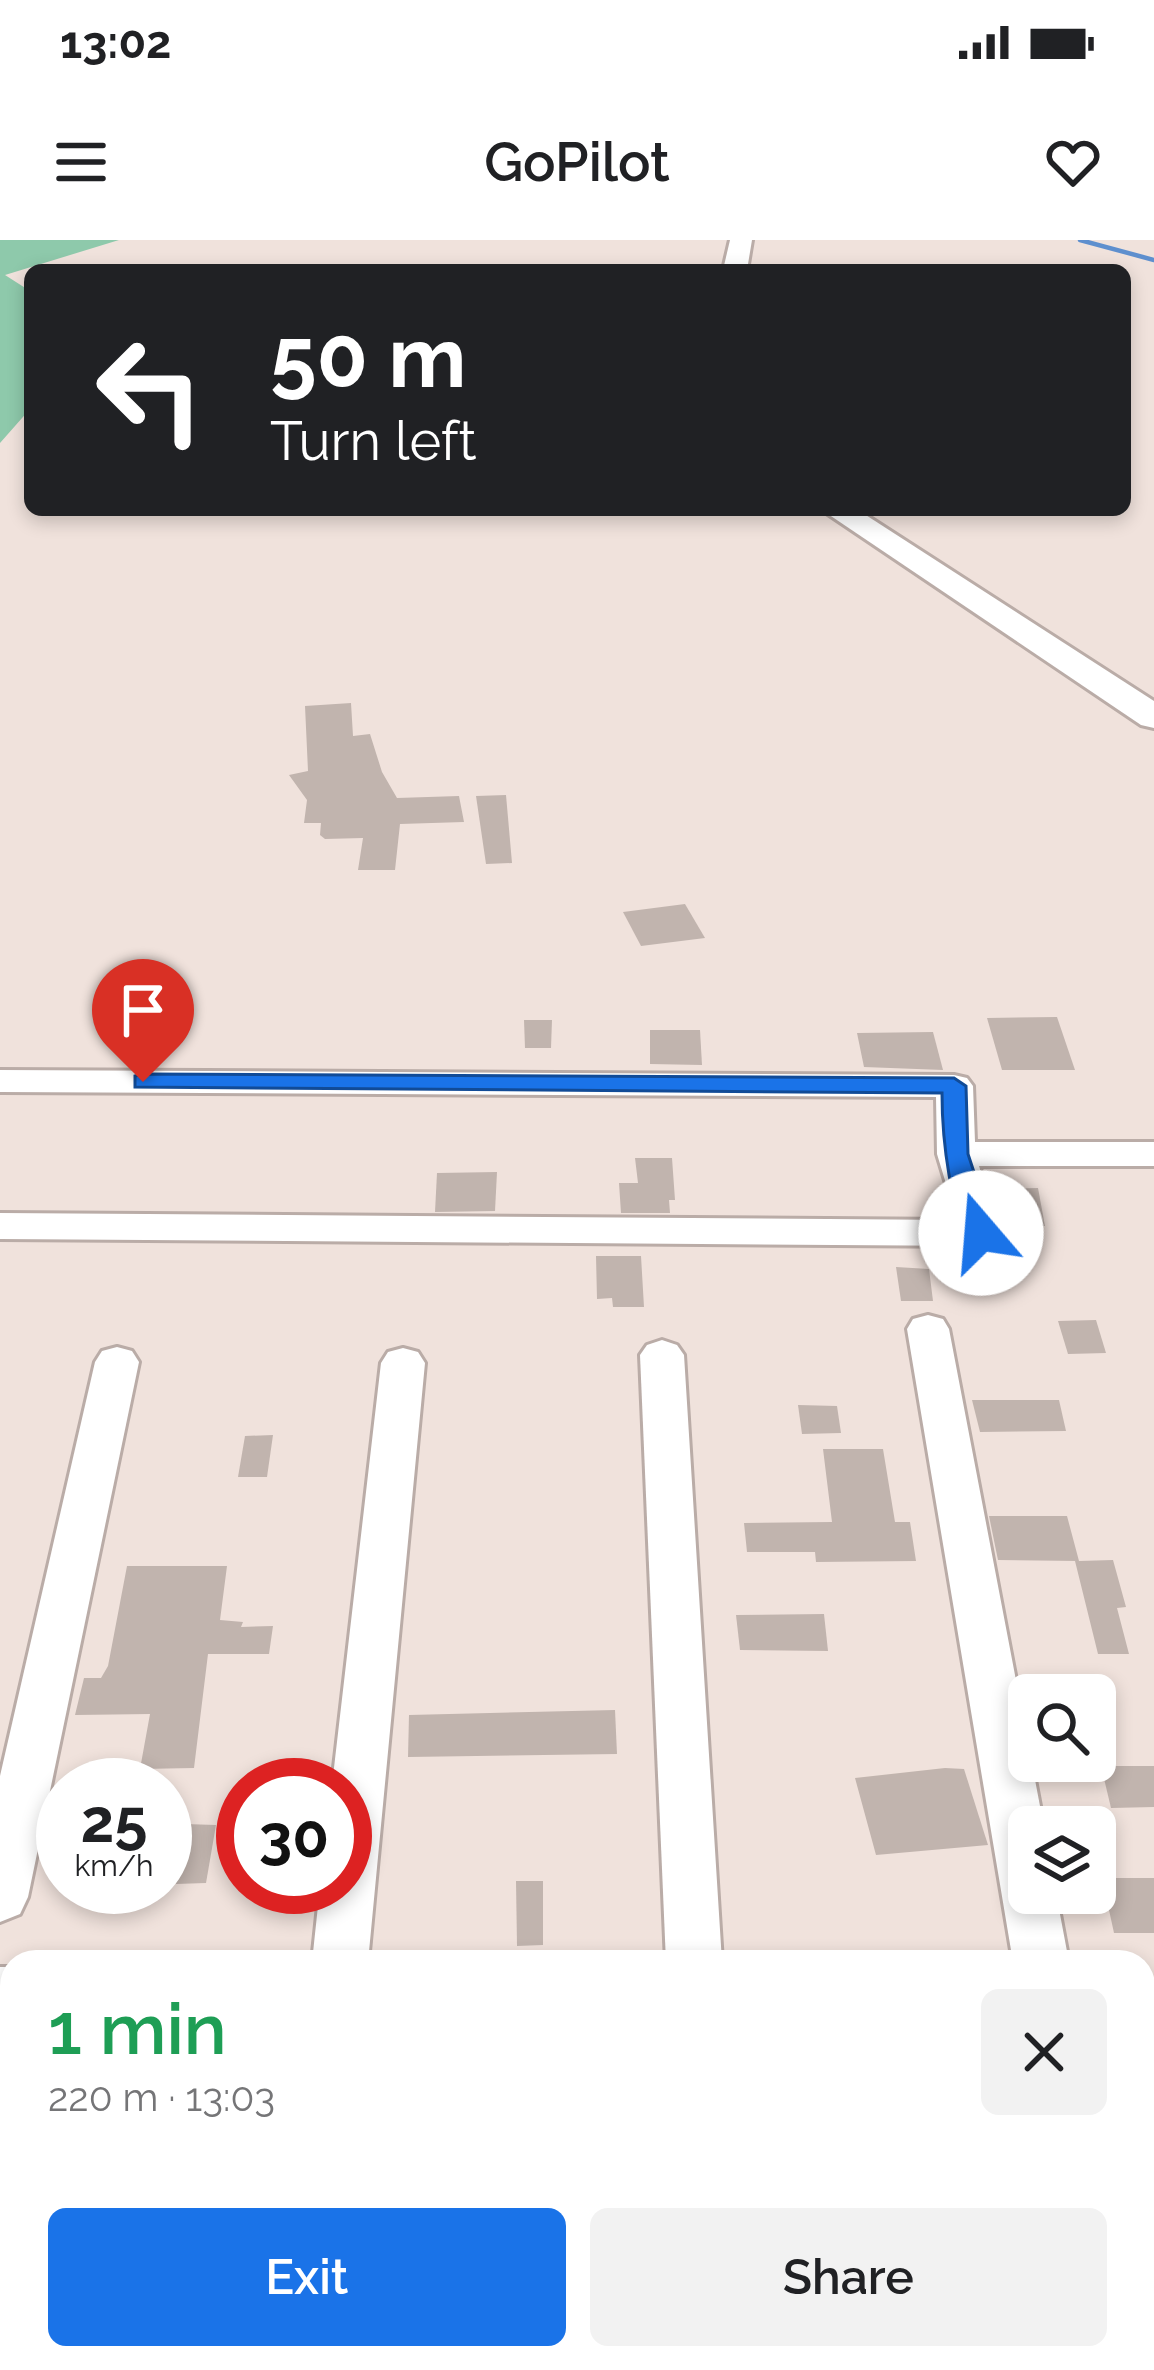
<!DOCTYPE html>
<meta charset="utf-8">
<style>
:root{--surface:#fff;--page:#f2f2f2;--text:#202124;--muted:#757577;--accent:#1a73e8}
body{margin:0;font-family:Raleway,sans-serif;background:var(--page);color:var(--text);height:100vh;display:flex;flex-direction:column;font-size:45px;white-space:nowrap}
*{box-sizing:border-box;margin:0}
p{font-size:39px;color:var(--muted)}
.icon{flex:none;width:66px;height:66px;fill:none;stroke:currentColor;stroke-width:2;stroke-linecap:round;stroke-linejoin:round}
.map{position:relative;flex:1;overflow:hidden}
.sheet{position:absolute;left:0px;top:1710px;width:1155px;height:420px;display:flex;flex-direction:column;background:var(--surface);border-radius:36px 36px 0 0;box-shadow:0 6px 18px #0003}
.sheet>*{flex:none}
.top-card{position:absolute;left:24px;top:24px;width:1107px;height:252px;border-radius:18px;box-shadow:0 6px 18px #0003;background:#202124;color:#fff;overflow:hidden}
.buttons{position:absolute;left:1008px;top:1434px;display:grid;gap:24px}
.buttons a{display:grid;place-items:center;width:108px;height:108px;border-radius:18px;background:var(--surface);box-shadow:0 6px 18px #0003;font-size:60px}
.speed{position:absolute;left:36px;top:1518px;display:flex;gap:24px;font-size:60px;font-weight:700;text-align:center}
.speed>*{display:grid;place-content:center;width:156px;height:156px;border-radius:50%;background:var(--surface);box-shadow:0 6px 18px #0003;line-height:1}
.speed small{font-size:30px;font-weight:400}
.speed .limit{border:18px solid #d22;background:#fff;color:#111}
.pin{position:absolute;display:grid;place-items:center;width:102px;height:102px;color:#fff;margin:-123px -51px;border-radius:50% 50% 50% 0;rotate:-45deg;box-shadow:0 0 12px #0007}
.pin .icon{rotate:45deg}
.me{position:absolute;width:132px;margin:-66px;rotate:342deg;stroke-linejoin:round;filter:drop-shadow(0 0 9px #0008)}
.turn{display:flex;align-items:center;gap:42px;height:252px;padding:0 48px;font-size:54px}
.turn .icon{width:156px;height:156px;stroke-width:2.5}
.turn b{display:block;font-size:84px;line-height:102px}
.round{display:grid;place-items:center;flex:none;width:126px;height:126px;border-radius:18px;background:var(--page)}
.headline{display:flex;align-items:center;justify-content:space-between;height:204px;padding:0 48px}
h1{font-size:72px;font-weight:600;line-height:90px;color:#1e9e55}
.button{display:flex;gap:24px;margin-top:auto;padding:24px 48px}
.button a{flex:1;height:138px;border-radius:18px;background:var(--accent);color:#fff;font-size:48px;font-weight:600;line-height:138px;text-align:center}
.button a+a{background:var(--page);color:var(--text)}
.status{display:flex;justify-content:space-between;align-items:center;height:84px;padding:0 60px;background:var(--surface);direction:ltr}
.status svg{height:33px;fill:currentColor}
header{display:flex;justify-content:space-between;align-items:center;height:156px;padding:0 48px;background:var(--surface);font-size:54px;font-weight:600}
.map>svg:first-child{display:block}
.green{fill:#8ec9ab}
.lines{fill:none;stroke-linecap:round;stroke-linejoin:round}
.stream{stroke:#5e8fce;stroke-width:4.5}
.building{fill:#c1b4ae}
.minor-casing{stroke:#baaca7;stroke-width:6}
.tertiary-casing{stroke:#baaca7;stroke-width:6}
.minor{fill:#fff;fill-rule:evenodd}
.tertiary{fill:#fff;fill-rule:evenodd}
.route{fill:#1a73e8;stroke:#114b97;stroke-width:3}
</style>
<div class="status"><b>13:02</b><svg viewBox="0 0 49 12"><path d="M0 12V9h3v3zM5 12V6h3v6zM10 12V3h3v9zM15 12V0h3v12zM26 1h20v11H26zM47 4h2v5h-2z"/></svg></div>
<header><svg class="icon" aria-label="menu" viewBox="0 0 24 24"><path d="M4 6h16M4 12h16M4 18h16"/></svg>GoPilot<svg class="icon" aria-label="heart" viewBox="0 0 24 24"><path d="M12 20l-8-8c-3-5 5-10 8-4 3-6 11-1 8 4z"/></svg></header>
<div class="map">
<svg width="1154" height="2130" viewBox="0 0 1154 2130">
<rect width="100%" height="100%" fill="#f0e2dc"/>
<!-- green -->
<polygon class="green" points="0,0 119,0 5,35 30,51 30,169 0,203"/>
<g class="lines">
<!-- stream -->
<polyline class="stream" points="1080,0 1154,20"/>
</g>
<!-- building -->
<g class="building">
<polygon points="351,463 353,496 370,494 382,532 397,558 459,556 464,582 400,584 395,630 358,630 363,598 325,599 320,595 321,583 304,583 307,560 289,535 308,531 305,466"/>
<polygon points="506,555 512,623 486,624 476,556"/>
<polygon points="685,664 705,698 641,706 623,672"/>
<polygon points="1057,777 1075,830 1002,830 987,778"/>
<polygon points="524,780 552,780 551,808 525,808"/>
<polygon points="650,790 700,790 702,825 650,824"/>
<polygon points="933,792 943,830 864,827 857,793"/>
<polygon points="635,918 672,918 675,960 669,960 670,973 621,973 619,943 638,943"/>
<polygon points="497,932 495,971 435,972 437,933"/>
<polygon points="1038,948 1045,986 1004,986 995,949"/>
<polygon points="596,1016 641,1016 644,1067 613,1067 612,1058 597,1059"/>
<polygon points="896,1027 929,1029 933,1061 901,1061"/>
<polygon points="1096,1080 1106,1113 1068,1114 1058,1081"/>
<polygon points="972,1160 1059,1160 1066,1191 980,1192"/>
<polygon points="798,1165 837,1166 841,1193 802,1194"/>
<polygon points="273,1195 267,1237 238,1237 245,1196"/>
<polygon points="823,1209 883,1209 895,1282 910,1282 916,1321 816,1322 815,1312 747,1312 744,1283 832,1282"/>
<polygon points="989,1276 1067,1276 1079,1321 1113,1320 1126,1367 1117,1368 1129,1414 1098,1414 1075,1321 1079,1321 998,1320"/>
<polygon points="127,1326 227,1326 220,1380 243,1382 241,1387 273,1386 269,1414 208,1414 194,1528 140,1529 150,1474 75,1475 84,1438 101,1438 108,1426"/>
<polygon points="824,1374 828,1411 740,1410 736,1375"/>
<polygon points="615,1470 617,1514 408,1517 409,1475"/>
<polygon points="1101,1526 1154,1526 1154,1567 1111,1568"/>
<polygon points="945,1528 964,1529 988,1605 876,1615 855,1538"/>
<polygon points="185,1584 216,1585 206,1643 176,1644"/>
<polygon points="1102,1638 1154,1638 1154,1693 1114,1693"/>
<polygon points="516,1641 543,1641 543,1705 517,1706"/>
</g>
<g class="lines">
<defs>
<g id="minor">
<polygon points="0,830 954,835 967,838 973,846 975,902 1154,902 1154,926 979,926 1001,993 995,1002 981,1006 0,999 0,973 957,980 937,914 936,857 0,852"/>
<polygon points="928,1075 943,1079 949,1089 1044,1587 1029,1587 1029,1653 1056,1653 1069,1722 1013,1722 907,1089 913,1079"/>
<polygon points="662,1100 677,1105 684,1115 722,1722 666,1722 640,1115 647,1105"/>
<polygon points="117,1107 132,1111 139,1122 28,1657 20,1674 0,1682 0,1536 95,1122 102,1111"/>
<polygon points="403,1108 418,1112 425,1123 368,1722 312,1722 320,1647 345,1647 345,1545 332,1545 381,1123 388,1112"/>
<polygon points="0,1727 12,1727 12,1781 0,1779"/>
<rect x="1143" y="1826" width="11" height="58"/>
</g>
<g id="tertiary">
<polygon points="730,0 752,0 747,30 723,30"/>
<polygon points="822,270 858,270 1154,461 1154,488 1141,485"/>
</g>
</defs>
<!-- minor casing -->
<use href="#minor" class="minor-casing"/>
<!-- tertiary casing -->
<use href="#tertiary" class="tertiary-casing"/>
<!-- minor -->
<use href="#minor" class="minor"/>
<!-- tertiary -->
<use href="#tertiary" class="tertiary"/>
</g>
<!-- route -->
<path class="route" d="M143,834l811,4 12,8 2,68 26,79 -13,9c-33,-10 -39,-118 -39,-149l-807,-6v-11z"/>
</svg>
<div class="buttons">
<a><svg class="icon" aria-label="search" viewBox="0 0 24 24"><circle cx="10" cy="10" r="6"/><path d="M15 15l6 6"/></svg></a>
<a><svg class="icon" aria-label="layers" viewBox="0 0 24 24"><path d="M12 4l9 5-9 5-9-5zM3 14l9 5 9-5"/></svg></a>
</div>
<div class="speed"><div>25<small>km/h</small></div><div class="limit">30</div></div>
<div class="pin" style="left:143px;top:842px;background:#d93025"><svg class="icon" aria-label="arrive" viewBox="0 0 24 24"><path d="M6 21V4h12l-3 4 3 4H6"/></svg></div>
<svg class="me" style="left:981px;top:993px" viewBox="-20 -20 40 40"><circle r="19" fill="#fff"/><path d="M0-13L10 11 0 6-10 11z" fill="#1a73e8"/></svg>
<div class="top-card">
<div class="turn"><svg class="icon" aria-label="left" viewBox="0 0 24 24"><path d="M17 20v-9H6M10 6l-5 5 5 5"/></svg><div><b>50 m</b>Turn left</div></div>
</div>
<section class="sheet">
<div class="headline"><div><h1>1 min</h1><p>220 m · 13:03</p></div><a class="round"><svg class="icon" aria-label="close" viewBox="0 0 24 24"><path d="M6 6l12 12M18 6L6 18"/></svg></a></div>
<div class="button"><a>Exit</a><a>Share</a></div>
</section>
</div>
